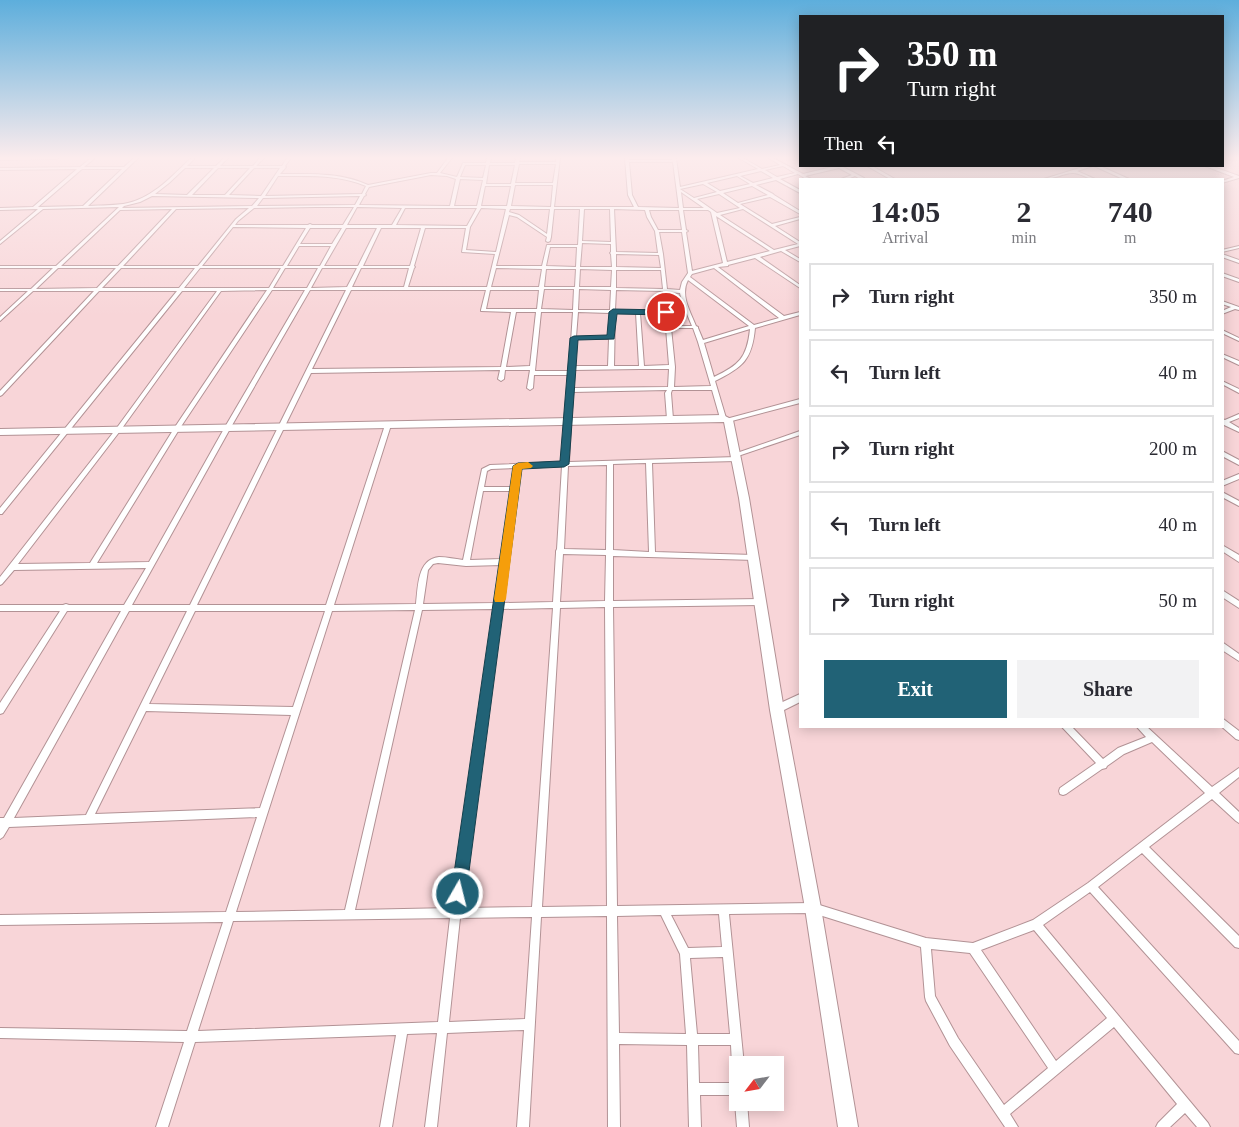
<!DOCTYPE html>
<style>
:root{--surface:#fff;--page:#f2f2f3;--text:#2b2b33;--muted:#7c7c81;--line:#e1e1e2;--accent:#216276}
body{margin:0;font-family:Georgia,serif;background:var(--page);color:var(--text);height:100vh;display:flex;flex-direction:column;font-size:19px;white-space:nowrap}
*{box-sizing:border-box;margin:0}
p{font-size:16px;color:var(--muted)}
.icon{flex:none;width:28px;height:28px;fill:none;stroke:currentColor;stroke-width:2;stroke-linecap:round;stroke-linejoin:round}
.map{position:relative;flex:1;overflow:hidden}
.sheet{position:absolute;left:799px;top:178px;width:425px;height:550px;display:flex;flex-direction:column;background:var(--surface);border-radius:0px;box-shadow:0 2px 12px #0003}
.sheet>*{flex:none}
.top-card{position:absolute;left:799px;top:15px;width:425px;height:152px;border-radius:0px;box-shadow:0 2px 12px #0003;background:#202124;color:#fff;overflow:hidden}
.needle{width:32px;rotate:239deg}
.tools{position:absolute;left:729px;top:1056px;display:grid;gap:10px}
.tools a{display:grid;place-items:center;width:55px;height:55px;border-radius:0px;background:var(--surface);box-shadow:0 2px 12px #0003;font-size:25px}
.pin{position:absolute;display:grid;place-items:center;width:42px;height:42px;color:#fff;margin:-21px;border:2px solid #fff;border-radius:50%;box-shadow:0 1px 5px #0007}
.me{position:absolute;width:55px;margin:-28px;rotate:8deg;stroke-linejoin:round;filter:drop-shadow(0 0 4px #0008)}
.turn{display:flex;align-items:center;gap:18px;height:105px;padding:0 25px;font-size:22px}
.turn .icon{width:65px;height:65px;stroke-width:2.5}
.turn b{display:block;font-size:35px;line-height:42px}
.then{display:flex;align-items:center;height:48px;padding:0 25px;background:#0003;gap:10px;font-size:19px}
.eta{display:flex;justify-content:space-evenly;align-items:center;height:85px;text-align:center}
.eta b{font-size:30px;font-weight:700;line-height:35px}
.primary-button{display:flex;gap:10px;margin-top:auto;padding:10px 25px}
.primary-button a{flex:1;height:58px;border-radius:0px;background:var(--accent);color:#fff;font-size:20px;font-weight:700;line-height:58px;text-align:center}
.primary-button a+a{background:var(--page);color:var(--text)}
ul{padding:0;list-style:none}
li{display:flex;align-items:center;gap:15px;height:68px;margin:0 10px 8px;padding:0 15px;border:2px solid var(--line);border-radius:0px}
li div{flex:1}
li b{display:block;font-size:19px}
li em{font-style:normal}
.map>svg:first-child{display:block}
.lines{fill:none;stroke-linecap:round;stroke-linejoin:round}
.minor-casing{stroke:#b29295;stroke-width:2}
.primary-casing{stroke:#b29295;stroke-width:2}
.minor{fill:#fff;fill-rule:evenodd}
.primary{fill:#fff;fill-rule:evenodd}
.route{fill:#216276;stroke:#15404d}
.slow{fill:#f59e0b}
</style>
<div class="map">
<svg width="1239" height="1127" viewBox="0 0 1239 1127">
<rect width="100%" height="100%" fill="#f8d5d8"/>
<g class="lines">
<defs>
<g id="minor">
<polygon points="0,158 58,158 56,159 0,160"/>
<path d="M91,158h4l-11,9h40l10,-9h4l-50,48c13,-1 27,0 40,-3 26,-6 45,-28 63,-45h4l-8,8h29l8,-8h4l-8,8h33l7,-8h4l-8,8h26l5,-8h4l-6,8 1,1 -6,7c30,0 60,-2 88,11l63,-12h6l11,-15h4l-12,15 17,4 6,-14h23l1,-5h4l-1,5h25l1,-5h4l-1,4h37v-4h4l-6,49h80l-6,-12 -3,-37h4v2h44l-1,-2h4l4,29 78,-18 -19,-11h4l19,11 18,-4 -11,-7h4l30,16 33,-8h5l23,12 -4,1 -5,-3 -7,3h-7l11,-4 -13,-7 -34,8 6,3h-5l-8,-5 -18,5 20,11v3l-24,-13 -20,5 17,9 1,1 26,16v3l-30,-17 -30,7 32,20 28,-7v2l-25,7 25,16v4l-15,4 15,9v3l-19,-11 -21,6 40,28v3l-45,-30 -27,7v1l-10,1 66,49 16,-4v3l-45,13c-3,32 -12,39 -40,53l11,37 -1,1 -2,1 -3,-2 -8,-28h-40l-1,3 2,26 -3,2 -3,-2 -2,-26 2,-3 -94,2 -4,70 168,-5 3,2 -3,2 -85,2 3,89 98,3 2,1 1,2 -1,2 -142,-4v45l148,-2 3,1 1,2 -1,2 -3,1 -148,2 4,299 196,-3 113,35 47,5 60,-23 55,-37 117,-90 -53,-51 -28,12 -17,12 -1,2 -4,1 -36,25 -3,1 -3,-1 -1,-3 1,-3 36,-25 -35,-37h10l32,33 15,-11 28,-11 -10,-11h10l66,61 27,-19v9l-20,16 20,19v11l-3,-2 -24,-22 -63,48 90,89v12l-4,-1 -93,-94 -44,34 141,154v13l-4,-1 -145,-161 -47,33 165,198 2,4h-13l-12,-14 -15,14h-14l2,-4 19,-19 -63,-77 -104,87 8,13h-13l-55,-81 -24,-45 -1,-4 -4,-50 -108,-34 -84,1 15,151h-6v5l-4,-1 -2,-4 -1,-20h-33l1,38h39v12h-38l1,32h-12l-2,-82 -68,-1 1,83h-12l-1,-211 -66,1 -12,210h-12l7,-97 -77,3 -10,94h-12l12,-94 -30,1 -15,93h-12l16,-92 -201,7 -27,85h-12l28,-85 -184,-4v-10l187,3 36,-109 -223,3v-10l226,-3 31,-95 -248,10 -6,10 -3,2v-21h4l117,-207h-54l-64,102 -3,1v-11l60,-92h-60v-6h63l3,-1 3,1h55l22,-37 -132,2 -12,14 -2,1v-8l116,-148 101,-138h-35l-180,223h-2v-6l177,-217h-78l-97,104 -2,1v-5l94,-100h-61l-33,30v-4l28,-26h-28v-2h31l22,-21h-53v-2h56l63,-59 -76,2 -43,35v-3l38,-32 -38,1v-2l33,-1 44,-38 -77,1v-2l80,-1zM629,162h44l6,46 -41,-1 -6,-12zM519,164h37l-3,19h-38zM465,165h21l-3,13 -23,-1zM489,165h26l-4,19h-25zM783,166l12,7 -18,4 -12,-7zM185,168h29l-27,27 -32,-1 14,-11zM218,168h32l-25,27h-33zM254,168h26l-19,28 -32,-1zM82,169h40l-39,37 -45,1zM761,171l12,7 -20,5 -13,-7zM431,175l16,1 9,3 -6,27 -91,-1 5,-9 2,-1 -1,-1 4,-7zM278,176c30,0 60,-2 88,10l-4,8 -97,2zM737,176l13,8 -30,7 -13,-8zM460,179l23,1 -6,26h-23zM703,184l14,8 -23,6 -14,-9zM515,185h38l-2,22 -40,-1zM485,186h26l-4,20h-26zM752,186l16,9 -30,8 -15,-10zM681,192l23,16h-21zM719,194l21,14 -23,5 -20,-14zM152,196l107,2 -7,8 -130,2 2,-2 16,-4zM360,196l-5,9 -98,1 6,-8zM316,207h38l-11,18h-31l-2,-1 -2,1h-73l3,-4 16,-13zM357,207l45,1 -10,17h-45zM249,208l-13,11 -38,47h-75l53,-57zM405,208h72l-10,18 -71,-1zM481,208l25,1 -10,43 -30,-2 4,-23zM172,209l-54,57h-57l59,-56zM510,209h40l-3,25 -28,-19 -10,-3zM554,209h26l-2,36h-31l-5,21h-46l13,-51 8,2 30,20 -1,4 2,1 2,-1 1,-4zM584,209h26l1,33 -29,-1zM614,209l31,1 2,7 8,14 3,22 -42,-1zM743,209l55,35 -24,6 -54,-35zM649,210h30l3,20h-24l-7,-13zM683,210h25l3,2 12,51 -31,8 -6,-39 2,-1 -2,-1zM716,216l54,35 -43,11zM233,227l73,1 -23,38h-81zM310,228h32l-10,16h-32zM346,228h31l-19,38h-34zM381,228h40l-11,38h-47zM425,228h41l-4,24 33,2 -8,33h-79l6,-19 1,-1 -1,-1zM659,232h23l6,41 -6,9 -2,8 -13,-1 -4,-35zM582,243l29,1v8l-1,1 1,1 1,13h-32zM299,246h32l-11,20h-33zM550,247h27l-1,20 -30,-1zM616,254l43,1 2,13 -45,-1zM58,268h58l-19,20 -61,1zM121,268h74l-16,20h-77zM200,268h81l-12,20h-85zM285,268h33l-11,20h-34zM322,268h35l-10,19 -36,1zM361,268h48l-5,19h-52zM496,268l46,1 -3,18h-48zM714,268l65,50 -25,7 -64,-48 2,-3zM546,269h30l-1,18h-31zM580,269l32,1 -1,17h-32zM616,270h45l2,19 -47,-1zM688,280l61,46 -46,14 -5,-12v-1l-2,-1c-6,-15 -16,-31 -8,-46zM544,289h30l-1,21 -32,-1zM579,289l32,1 -1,20h-32zM267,290l-92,137 -85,136 -72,1 102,-133 101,-140zM272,290h33l-80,137 -76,135 -52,1 83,-135zM310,290h36l-156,315h-58l99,-178zM351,290h135l-5,20v1l30,1 -10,55 -189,2zM490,290h49l-2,19h-51zM616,290l47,1 1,20 -49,-1zM667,292l13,1 2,9 10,24h-21zM516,312h20l-6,54 -24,1zM541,312h32l-4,59h-34zM578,312l32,1 -1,24h-33zM615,313h21l3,53h-25zM640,313h25l1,13 -1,1 1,1 3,37 -25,1zM671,328h22l5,14 13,44 -37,1 1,-20zM750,329c-3,29 -11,36 -36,48l-10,-34zM576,339h33l-1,27h-34zM640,369h29l-1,18 -95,1 1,-18zM500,370l-2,9 3,2 3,-2 1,-9h25l-3,18 3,2 3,-2 1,-13h35l-6,87 -73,3 -8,4 -19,91c-8,-1 -16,-3 -24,-3 -22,2 -21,31 -23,47l-82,1 57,-180 -3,-2 -3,2 -59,180h-129l114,-232zM646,463l3,89 -36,-2v-86zM607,465l-1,85 -42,-1 4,-83zM562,466l-5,83 -1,2v2l-3,49 -50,1 18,-135zM515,468l-3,19h-28l3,-16 4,-2zM483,491h28l-9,68 -32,1zM563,554l43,1 -1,46 -45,1zM438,563l28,3 35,-1 -6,38 -72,1 5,-34 5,-6zM605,607l2,299 -65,1 18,-299zM553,608l-21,299 -70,1 40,-299zM495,609l-43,299 -97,2 67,-300zM415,610l-70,300 -109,2 96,-301zM129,611h58l-101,204 -72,3zM195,611h130l-32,96 -144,-3zM146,711l145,4 -31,93 -165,6zM719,914l3,33 -34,1 -17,-33zM661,915l19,39 6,80 -67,-1 -2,-117zM532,917l-7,102 -76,3 11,-104zM450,918l-12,104 -240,9 35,-110zM1034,930l73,88 -51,43 -75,-111zM931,949l39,4 78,115 -44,37 -46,-67 -23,-42zM723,957l7,77h-33l-7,-76z"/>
<polygon points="867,166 872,166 895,179 890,179"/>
<path d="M1086,166h7l-16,5 18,8c-8,0 -16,-7 -23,-6 -10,1 -18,6 -28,6z"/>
<polygon points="1094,166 1100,166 1129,179 1123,179"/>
<polygon points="1205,166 1211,166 1239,176 1239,178 1222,183 1222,181 1234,177"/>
<polygon points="1239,246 1239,248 1222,252 1222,250"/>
<polygon points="1222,254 1239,260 1239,263 1222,257"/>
<polygon points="1222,273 1239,279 1239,282 1222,276"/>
<polygon points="1222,301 1239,307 1239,310 1235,309 1222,314 1222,311 1231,307 1222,304"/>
<polygon points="1222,330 1239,338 1239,341 1222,333"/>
<polygon points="1222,354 1239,361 1239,365 1222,357"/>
<polygon points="1222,381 1239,389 1239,393 1222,384"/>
<polygon points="800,399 800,403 728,422 725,420 726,419"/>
<polygon points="1239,414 1239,418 1229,422 1239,428 1239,432 1222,424 1222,419 1225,420"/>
<polygon points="800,431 800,435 738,456 734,456 733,455 734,454"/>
<polygon points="1222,451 1239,460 1239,465 1222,456"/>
<polygon points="1239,474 1239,479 1222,486 1222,481"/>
<polygon points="1222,492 1239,501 1239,506 1222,497"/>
<polygon points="1222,545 1239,555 1239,562 1222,551"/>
<polygon points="1222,590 1239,601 1239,608 1222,597"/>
<polygon points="1222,642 1239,654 1239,661 1222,650"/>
<polygon points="800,694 800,702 780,712 777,713 774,712 773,709 774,706"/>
<polygon points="1222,718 1239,731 1239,740 1236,739 1221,726 1222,726"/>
<polygon points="738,1098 738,1102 747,1102 749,1127 737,1127 735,1102"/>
</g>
<polygon id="primary" points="723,415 733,420 749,498 784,710 821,908 858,1127 838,1127 805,908 770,710 739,498 724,422 0,435 0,429"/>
</defs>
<!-- minor casing -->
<use href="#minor" class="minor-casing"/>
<!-- primary casing -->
<use href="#primary" class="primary-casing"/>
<!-- minor -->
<use href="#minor" class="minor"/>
<!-- primary -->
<use href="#primary" class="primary"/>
</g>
<!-- sky -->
<linearGradient id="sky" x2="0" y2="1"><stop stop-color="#5daedc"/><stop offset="0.5" stop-color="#fceced"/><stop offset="1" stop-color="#fceced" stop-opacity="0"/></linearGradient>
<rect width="1239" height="316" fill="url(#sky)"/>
<!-- route -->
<polygon class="route" points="613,309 666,310 669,312 666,315 617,314 614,339 578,340 569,464 564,467 522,469 466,894 464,899 458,902 453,899 451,894 513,466 518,463 560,461 570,338 574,336 607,335 609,312"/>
<!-- slow -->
<polygon class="slow" points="528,462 533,466 531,468 522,469 506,599 504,602 495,602 494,599 513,466 518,463"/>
</svg>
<div class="tools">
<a><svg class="needle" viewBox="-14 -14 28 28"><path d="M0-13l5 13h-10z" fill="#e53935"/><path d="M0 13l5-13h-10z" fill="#7c7c81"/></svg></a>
</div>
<div class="pin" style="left:666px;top:312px;background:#d93025"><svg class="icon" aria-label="arrive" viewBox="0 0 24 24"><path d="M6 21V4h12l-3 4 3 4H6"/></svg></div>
<svg class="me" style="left:458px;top:894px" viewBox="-20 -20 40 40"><circle r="17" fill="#216276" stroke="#fff" stroke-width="3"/><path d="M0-11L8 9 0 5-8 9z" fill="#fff"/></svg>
<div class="top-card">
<div class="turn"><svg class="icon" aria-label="right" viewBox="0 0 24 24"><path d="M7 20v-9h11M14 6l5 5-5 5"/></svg><div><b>350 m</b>Turn right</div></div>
<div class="then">Then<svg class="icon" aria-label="left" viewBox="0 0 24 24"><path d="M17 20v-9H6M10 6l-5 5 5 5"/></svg></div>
</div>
<section class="sheet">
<div class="eta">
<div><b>14:05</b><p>Arrival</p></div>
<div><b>2</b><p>min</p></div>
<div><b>740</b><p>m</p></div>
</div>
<ul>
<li><svg class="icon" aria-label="right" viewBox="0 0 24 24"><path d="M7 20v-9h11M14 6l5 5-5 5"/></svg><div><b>Turn right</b></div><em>350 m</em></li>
<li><svg class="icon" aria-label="left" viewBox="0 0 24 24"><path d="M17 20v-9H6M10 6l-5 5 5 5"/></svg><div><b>Turn left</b></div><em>40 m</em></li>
<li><svg class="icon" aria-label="right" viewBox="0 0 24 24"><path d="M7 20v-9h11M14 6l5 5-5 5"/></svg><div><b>Turn right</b></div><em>200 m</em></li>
<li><svg class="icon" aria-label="left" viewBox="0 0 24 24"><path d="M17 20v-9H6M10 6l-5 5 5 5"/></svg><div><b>Turn left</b></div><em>40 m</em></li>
<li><svg class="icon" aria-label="right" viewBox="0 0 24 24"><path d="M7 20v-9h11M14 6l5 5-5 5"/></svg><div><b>Turn right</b></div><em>50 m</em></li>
</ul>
<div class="primary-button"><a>Exit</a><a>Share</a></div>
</section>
</div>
